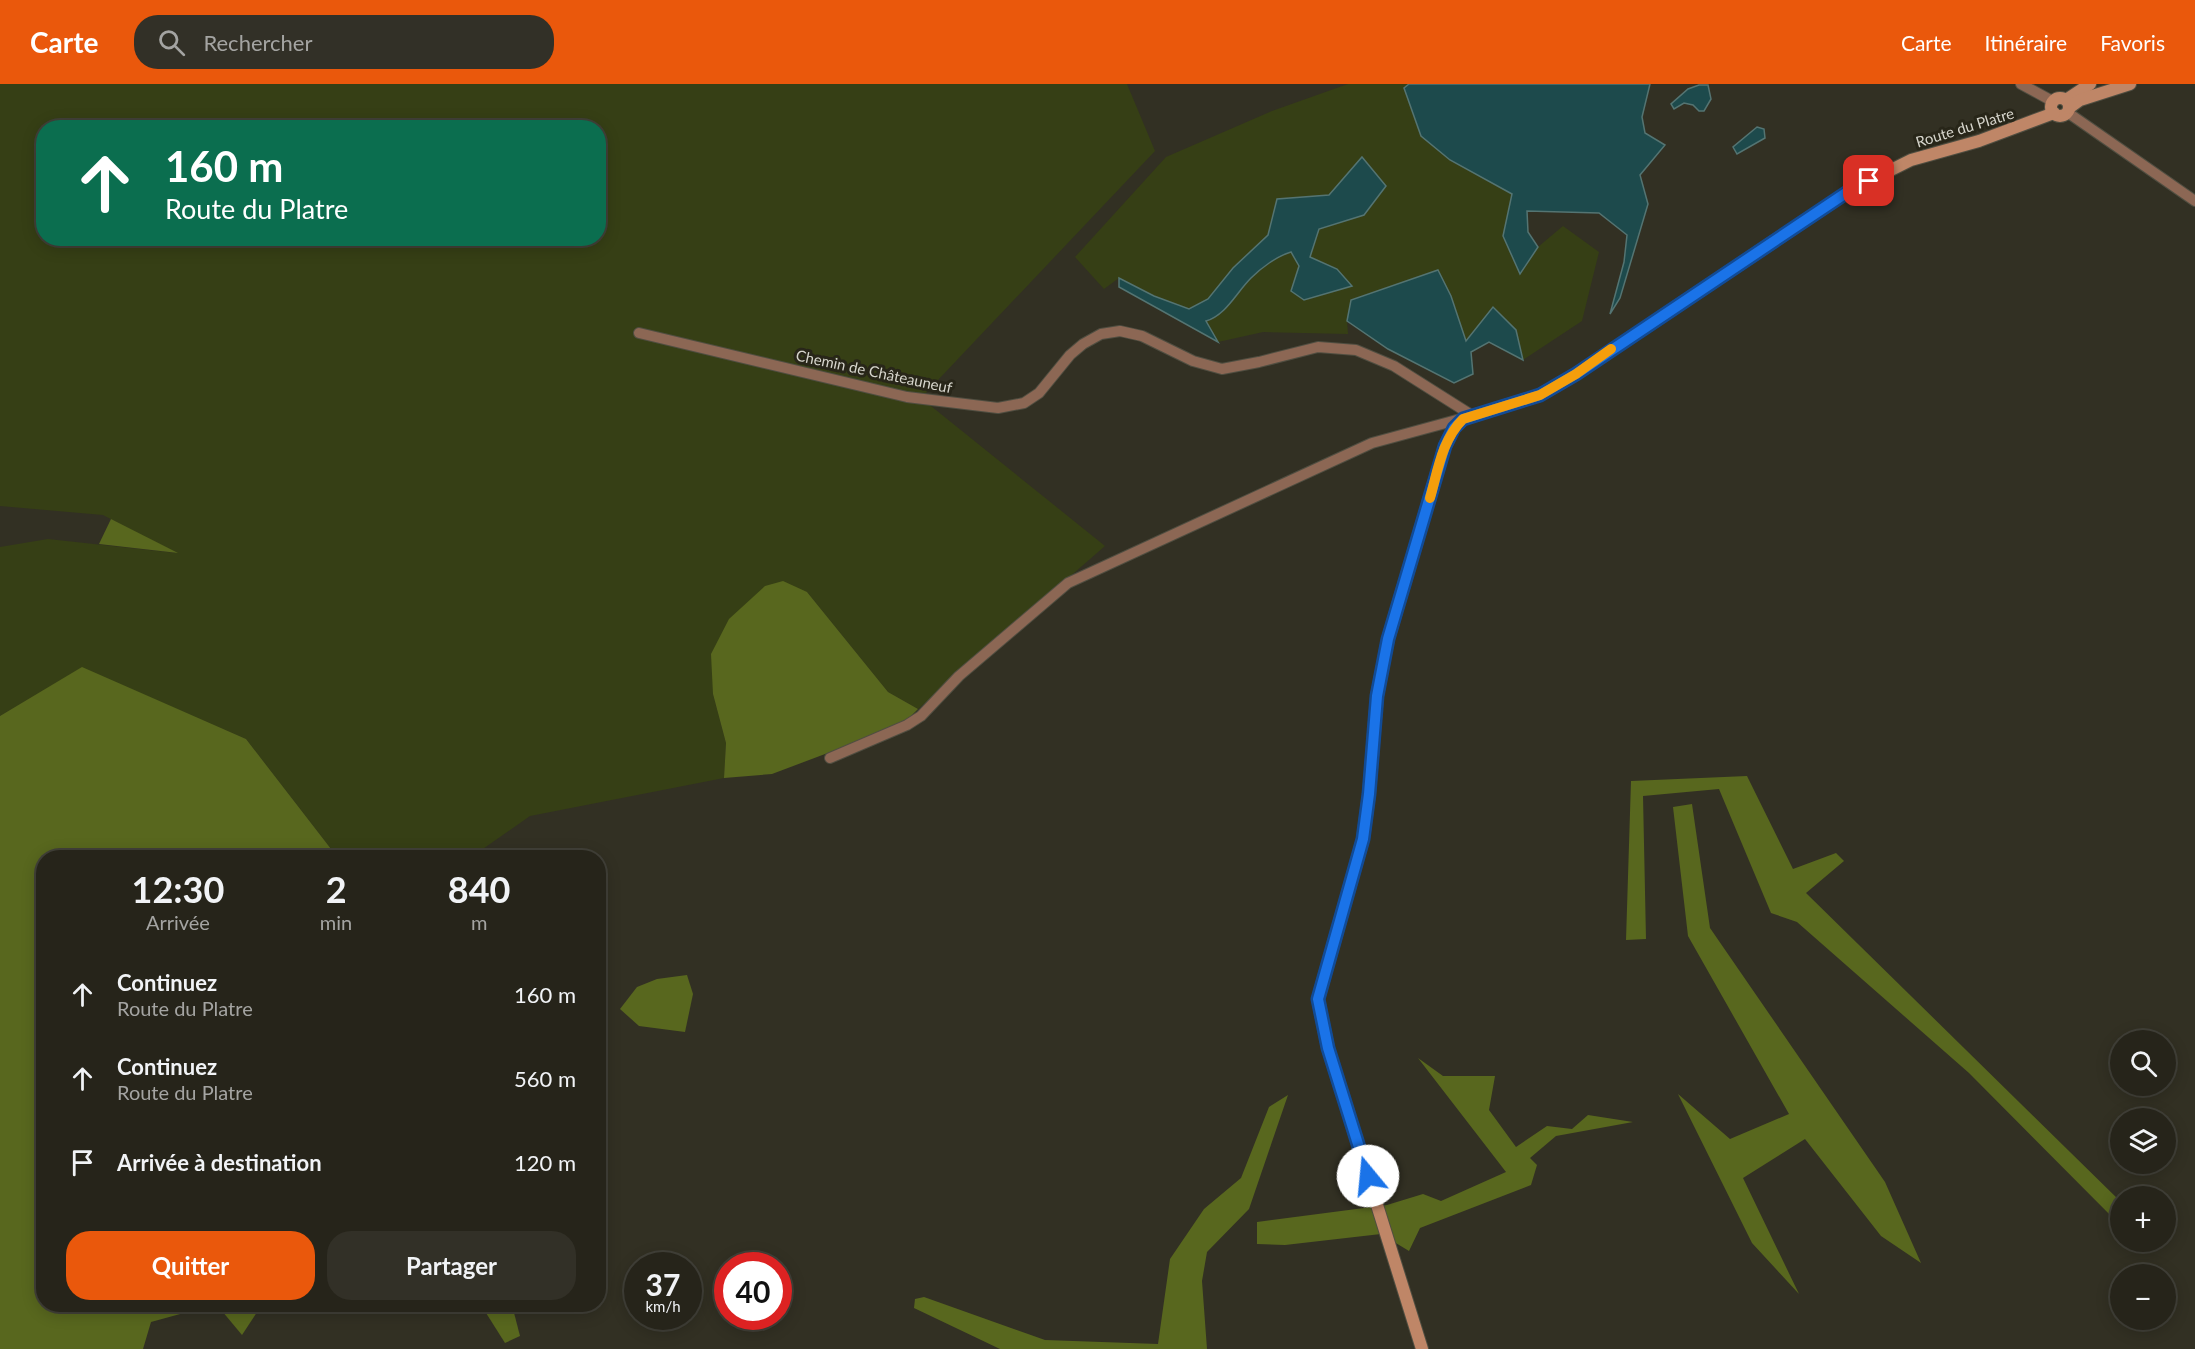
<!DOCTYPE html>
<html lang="fr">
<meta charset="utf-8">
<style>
:root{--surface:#26241a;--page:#323027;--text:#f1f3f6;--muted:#a4a4a2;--line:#424139;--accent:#ea580c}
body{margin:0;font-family:Lato,sans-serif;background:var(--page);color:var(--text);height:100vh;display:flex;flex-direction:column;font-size:22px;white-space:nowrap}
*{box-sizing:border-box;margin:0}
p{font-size:20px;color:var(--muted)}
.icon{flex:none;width:33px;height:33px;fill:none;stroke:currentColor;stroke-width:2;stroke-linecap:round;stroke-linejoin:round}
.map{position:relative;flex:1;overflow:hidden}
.drawer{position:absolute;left:36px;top:766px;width:570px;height:462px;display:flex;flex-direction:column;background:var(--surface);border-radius:24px;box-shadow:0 3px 15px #0003,0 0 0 2px var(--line)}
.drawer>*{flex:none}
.guide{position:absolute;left:36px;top:36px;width:570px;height:126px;border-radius:24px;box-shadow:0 3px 15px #0003,0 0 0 2px var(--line);background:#0b6e4f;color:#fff;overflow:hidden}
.buttons{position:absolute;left:2110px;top:946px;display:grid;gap:12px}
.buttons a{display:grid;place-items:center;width:66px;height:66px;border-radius:50%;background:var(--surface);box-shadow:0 3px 15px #0003,0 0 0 2px var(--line);font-size:30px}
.speed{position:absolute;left:624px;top:1168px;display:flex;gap:12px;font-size:30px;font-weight:700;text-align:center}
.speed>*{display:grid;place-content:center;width:78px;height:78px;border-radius:50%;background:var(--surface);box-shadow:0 3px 15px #0003,0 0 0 2px var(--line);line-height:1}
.speed small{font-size:15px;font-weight:400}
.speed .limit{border:9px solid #d22;background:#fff;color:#111}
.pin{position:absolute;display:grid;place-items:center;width:51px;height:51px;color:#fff;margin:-26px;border-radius:12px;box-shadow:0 3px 9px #0006}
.me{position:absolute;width:66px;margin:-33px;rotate:343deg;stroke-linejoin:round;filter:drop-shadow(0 0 4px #0008)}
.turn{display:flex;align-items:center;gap:21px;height:126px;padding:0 30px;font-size:27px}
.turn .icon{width:78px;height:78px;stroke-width:2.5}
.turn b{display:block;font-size:42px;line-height:51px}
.eta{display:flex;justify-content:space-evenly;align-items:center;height:102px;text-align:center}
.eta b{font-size:36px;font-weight:700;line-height:42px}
.button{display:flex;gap:12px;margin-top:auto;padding:12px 30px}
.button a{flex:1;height:69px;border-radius:24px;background:var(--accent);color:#fff;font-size:24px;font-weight:700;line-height:69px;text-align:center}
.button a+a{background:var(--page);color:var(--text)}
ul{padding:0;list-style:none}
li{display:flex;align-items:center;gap:18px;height:84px;padding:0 30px}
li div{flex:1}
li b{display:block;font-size:22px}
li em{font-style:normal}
header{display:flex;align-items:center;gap:36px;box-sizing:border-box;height:84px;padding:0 30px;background:var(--accent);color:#fff}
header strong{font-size:28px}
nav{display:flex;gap:33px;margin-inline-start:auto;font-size:21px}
.search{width:420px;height:54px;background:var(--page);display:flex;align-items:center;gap:15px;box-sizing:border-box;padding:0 21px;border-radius:24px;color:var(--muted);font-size:22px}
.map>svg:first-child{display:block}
.green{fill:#363f15;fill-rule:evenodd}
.forest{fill:#58671e}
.water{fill:#1d4a4c;stroke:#547472;stroke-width:1.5}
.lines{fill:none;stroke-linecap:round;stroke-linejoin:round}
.street-casing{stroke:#504e41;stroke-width:12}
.secondary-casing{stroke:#504e41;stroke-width:14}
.street{stroke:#8c6754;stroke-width:10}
.secondary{stroke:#bf8667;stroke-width:12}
.route-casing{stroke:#114b97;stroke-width:15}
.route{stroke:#1a73e8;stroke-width:10}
.slow{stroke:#f59e0b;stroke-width:10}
.labels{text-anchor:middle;stroke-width:6;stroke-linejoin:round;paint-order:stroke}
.street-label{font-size:15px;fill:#d6d5cc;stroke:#282619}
</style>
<header>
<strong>Carte</strong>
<div class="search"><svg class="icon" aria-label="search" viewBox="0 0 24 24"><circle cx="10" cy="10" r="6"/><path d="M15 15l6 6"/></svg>Rechercher</div>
<nav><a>Carte</a><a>Itinéraire</a><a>Favoris</a></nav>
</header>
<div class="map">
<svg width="2195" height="1265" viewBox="0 0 2195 1265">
<rect width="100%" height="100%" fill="#323023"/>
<!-- green -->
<g class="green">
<path d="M0,0h1127l28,67 -234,247 184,148 -187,163 -30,-17 -81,-100 -94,102 13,49 -2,35 -194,38 -60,42h-132l-92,-119 -164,-71 -82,48v-169l48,-8 128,14 -73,-38 -103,-9zM44,44h554v110h-554z"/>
<path d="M1348,0h61l-5,4 46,72 62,34 -9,42 17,38 18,-27 25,-21 36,26 -17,69 -59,39 -7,-30 -50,12 -15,-46 -13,-26 -91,51 1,13 -85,-2 -45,10 -12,-21c20,-6 30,-28 44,-43 11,-10 26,-21 41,-27l8,15 -8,25 13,9 47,-14 -14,-17 -27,-12 9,-28 45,-14 -35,-20 -51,4 -10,36 -35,33 -25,31 -19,10 -35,-13 -35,-18 -15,11 -29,-32 91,-100 106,-46z"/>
</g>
<!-- forest -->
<g class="forest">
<polygon points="111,435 178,469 99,460"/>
<polygon points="783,497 807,508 888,608 918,625 902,641 772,690 724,694 726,659 713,610 711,570 729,535 765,502"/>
<polygon points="82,583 246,655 338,774 44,774 44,1221 213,1221 151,1238 143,1265 0,1265 0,632"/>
<polygon points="1747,692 1793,785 1836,769 1844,777 1806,809 2121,1118 2121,1142 1969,989 1797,838 1771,829 1719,705 1643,712 1646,855 1626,856 1631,697"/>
<polygon points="1692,720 1710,844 1885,1098 1921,1179 1881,1152 1805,1055 1743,1094 1799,1210 1752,1159 1678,1010 1730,1055 1789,1030 1688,852 1673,723"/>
<polygon points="687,891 693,910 685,948 639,942 620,925 637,903 657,895"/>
<polygon points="1418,974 1443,992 1495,992 1489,1026 1516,1063 1547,1042 1572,1045 1588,1031 1633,1038 1556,1052 1530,1074 1537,1081 1531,1101 1420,1144 1409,1167 1381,1150 1285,1161 1257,1160 1257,1138 1387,1121 1423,1110 1441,1117 1506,1088"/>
<polygon points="1288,1011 1249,1125 1207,1168 1202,1197 1207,1265 1000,1265 914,1224 915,1215 924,1213 1045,1256 1158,1260 1170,1175 1204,1125 1241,1094 1269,1023"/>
<polygon points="217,1221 260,1221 261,1222 242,1251"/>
<polygon points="481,1221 512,1221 520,1252 505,1259"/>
</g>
<!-- water -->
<g class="water">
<polygon points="1409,0 1650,0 1642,33 1645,49 1665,61 1640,91 1648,120 1620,214 1610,230 1624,178 1627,151 1599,129 1527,127 1528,148 1538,163 1520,190 1503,152 1512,110 1450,76 1421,52 1404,4"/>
<polygon points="1699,1 1708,1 1711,15 1704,27 1699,27 1693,21 1684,19 1674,25 1671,20 1688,5"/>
<polygon points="1757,43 1764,45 1765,54 1737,70 1733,63"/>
<path d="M1362,73l24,29 -22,29 -45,14 -9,28 27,12 15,17 -48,14 -13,-9 8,-25 -8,-14c-14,4 -30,16 -40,26 -15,15 -25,37 -45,43l12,21 -99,-55v-9l35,18 35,13 19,-10 25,-31 35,-33 9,-36 52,-4z"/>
<polygon points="1438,186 1451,212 1466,257 1493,223 1516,246 1523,276 1489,258 1471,268 1473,290 1454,299 1388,265 1347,237 1351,216"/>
</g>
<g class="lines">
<defs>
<g id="street">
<polyline points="2021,0 2054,18"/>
<polyline points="2067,28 2195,117"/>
<polyline points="639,249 907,313 998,324 1024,319 1039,309 1070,271 1083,260 1101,250 1120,247 1142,252 1193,277 1222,285 1259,278 1318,263 1356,266 1394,282 1473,332"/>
<polyline points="830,674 907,641 921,632 959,592 1068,499 1372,359 1464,334"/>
</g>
<g id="secondary">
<circle cx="2060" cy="23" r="9"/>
<polyline points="2066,16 2090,0"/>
<polyline points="2069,24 2080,16 2130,0"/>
<polyline points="1422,1265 1328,964 1318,915 1363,755 1369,710 1377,612 1388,555 1445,362 1454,344 1463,335 1540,311 1576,290 1849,107 1911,76 1979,57 2054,29"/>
</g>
</defs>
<!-- street casing -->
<use href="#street" class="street-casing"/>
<!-- secondary casing -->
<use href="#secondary" class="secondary-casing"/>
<!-- street -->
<use href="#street" class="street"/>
<!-- secondary -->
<use href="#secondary" class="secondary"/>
</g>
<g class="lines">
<defs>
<polyline id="route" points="1368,1092 1328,964 1318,915 1363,755 1369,710 1377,612 1388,555 1445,362 1454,344 1463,335 1540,311 1576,290 1849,107 1869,97"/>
</defs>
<!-- route casing -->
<use href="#route" class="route-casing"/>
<!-- route -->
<use href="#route" class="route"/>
<!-- slow -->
<path class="slow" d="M1430,414c8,-28 12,-58 33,-79l77,-24 36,-21 35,-25"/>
</g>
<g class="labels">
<!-- street labels -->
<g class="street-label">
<text transform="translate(1965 44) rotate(-17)" y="5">Route du Platre</text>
<text transform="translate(874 288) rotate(12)" y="5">Chemin de Châteauneuf</text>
</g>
</g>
</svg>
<div class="buttons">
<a><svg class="icon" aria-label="search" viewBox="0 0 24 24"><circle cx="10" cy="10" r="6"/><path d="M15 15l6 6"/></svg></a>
<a><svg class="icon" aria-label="layers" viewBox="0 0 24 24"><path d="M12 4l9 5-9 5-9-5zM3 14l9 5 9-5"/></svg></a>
<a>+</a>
<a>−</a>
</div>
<div class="speed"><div>37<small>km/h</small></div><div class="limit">40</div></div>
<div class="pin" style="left:1869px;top:97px;background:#d93025"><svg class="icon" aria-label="arrive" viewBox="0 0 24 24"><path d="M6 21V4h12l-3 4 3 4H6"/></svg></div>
<svg class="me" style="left:1368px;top:1092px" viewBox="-20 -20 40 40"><circle r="19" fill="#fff"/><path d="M0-13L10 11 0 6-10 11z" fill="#1a73e8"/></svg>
<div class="guide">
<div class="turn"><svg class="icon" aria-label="ahead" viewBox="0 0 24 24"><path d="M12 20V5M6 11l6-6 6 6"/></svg><div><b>160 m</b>Route du Platre</div></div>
</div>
<section class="drawer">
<div class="eta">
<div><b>12:30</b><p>Arrivée</p></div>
<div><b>2</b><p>min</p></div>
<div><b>840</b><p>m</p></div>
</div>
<ul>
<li><svg class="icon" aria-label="ahead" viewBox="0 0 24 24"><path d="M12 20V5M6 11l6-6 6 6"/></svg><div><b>Continuez</b><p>Route du Platre</p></div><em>160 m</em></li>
<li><svg class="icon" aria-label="ahead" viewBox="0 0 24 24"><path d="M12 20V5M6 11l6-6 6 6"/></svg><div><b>Continuez</b><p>Route du Platre</p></div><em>560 m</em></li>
<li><svg class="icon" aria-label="arrive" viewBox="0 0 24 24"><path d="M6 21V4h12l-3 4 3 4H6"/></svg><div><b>Arrivée à destination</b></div><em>120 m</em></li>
</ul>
<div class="button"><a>Quitter</a><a>Partager</a></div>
</section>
</div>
